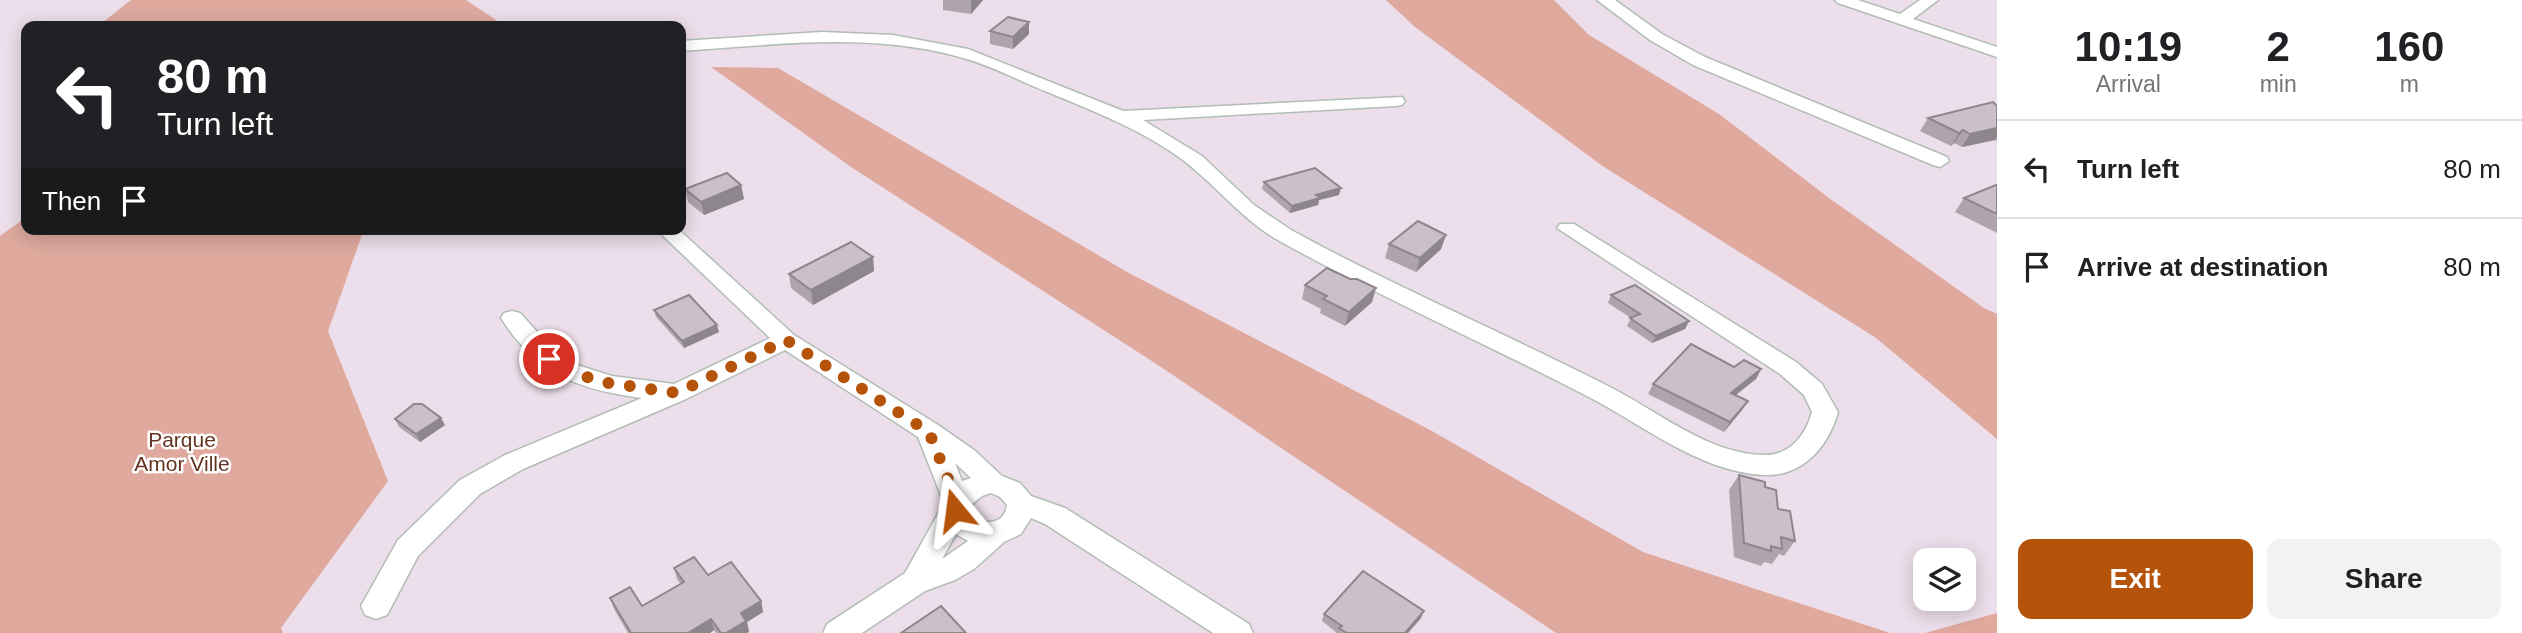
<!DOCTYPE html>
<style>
:root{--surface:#fff;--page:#f2f2f2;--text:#202124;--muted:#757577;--line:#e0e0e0;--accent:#b45309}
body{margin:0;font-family:Helvetica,sans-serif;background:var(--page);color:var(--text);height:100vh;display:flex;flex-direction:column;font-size:26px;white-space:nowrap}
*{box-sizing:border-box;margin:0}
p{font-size:23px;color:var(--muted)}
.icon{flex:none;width:38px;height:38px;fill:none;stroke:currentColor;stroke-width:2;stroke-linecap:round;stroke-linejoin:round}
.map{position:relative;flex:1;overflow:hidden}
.sheet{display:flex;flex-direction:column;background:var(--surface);width:525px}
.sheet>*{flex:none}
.top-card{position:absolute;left:21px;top:21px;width:665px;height:214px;border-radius:14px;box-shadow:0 4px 18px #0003;background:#202124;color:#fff;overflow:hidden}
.buttons{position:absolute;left:1913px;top:548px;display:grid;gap:14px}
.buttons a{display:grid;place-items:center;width:63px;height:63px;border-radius:14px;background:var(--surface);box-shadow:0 4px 18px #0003;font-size:35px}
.pin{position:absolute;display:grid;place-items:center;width:60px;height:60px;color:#fff;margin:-30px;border:4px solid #fff;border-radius:50%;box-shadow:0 2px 7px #0007}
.me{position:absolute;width:77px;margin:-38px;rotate:344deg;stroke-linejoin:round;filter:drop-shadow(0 0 5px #0008)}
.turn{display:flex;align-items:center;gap:24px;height:147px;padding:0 21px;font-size:32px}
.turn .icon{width:91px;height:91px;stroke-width:2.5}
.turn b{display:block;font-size:49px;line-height:60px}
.then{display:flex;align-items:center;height:66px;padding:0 21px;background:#0003;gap:14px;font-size:26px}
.eta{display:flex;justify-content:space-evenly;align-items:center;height:119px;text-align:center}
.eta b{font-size:42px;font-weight:800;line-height:49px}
.button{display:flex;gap:14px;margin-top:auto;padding:14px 21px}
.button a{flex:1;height:80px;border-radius:14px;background:var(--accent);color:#fff;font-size:28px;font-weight:800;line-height:80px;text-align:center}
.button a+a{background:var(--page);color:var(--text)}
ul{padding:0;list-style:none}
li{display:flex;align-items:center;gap:21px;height:98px;padding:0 21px;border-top:2px solid var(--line)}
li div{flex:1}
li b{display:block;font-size:26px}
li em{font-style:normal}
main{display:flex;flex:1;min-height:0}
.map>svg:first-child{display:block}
.green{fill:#dfa99e}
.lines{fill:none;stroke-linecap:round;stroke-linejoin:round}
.minor-casing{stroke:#b1bdb5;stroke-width:3}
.minor{fill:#fff;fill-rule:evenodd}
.wall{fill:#afa4ae}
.shaded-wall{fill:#8e868d}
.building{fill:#cbbfca;stroke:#8e868d;stroke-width:2}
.route{stroke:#b45309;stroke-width:12;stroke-dasharray:0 21.6}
.labels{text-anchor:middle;stroke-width:5;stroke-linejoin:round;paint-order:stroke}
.park-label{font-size:21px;fill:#63341f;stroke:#fff}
</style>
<main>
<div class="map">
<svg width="1997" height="633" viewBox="0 0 1997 633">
<rect width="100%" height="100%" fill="#ecdeea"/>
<!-- green -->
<g class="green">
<polygon points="131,0 466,0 505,26 98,26"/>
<polygon points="1386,0 1554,0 1589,35 1719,114 1829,198 1984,308 1997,314 1997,439 1876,338 1601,165 1415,27"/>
<polygon points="711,67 778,68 1127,272 1432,431 1643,552 1890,633 1556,633 1161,367 851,167"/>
<polygon points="26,217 26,229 364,229 328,331 388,481 281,628 283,633 0,633 0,236"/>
<polygon points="1997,613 1997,633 1925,633"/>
</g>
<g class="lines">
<defs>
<g id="minor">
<polygon points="1597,0 1615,0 1662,34 1705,57 1947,157 1949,161 1940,167 1933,165 1693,65 1650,40"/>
<polygon points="1835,0 1858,0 1900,14 1920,0 1938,0 1913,19 1997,47 1997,57 1838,3"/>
<path d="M822,32l71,3 75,14 155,62 279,-14 3,4 -3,4 -6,1 -253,14 59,36 52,49 37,25c102,56 211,102 315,155 49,24 102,70 159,70 26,0 41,-21 47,-43l-8,-17 -24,-21 -223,-146 3,-4h14l222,138 26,22 16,28c-10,35 -35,65 -75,63 -66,-4 -122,-52 -178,-80 -103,-53 -209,-100 -309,-156 -40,-24 -67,-63 -106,-88 -38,-25 -79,-41 -120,-58 -31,-12 -61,-29 -94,-37 -90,-24 -183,-11 -275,-5v-10z"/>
<path d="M656,229h22l116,106 144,90 36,25 28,26 18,7 11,13 34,12 184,116 4,9h-40l-168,-109 -14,-6 -10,16 -17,8 -30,27 -19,11 -30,11 -63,42h-39l4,-9 78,-51 39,-70 -26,-66 -133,-87 -99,49 -163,70 -43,25 -62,62 -31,59 -11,4 -11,-4 -4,-9 37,-66 62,-60 45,-25 137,-57c-63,-8 -106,-24 -141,-80l3,-5 8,-2 8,2 30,33 24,18 38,12 62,8 96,-46zM955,463l1,1 15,14 -9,3zM991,493l9,4 7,8c-2,15 -13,19 -27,16l-9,-7v-9l11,-9zM956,534l12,7 -26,18z"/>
</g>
</defs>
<!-- minor casing -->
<use href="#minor" class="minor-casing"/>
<!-- minor -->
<use href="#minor" class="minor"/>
</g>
<!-- wall -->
<g class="wall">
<polygon points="943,0 983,0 971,14 943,10"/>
<polygon points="990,31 1029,34 1013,49 990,44"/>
<polygon points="1997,106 1997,141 1995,140 1962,147 1954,143 1951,146 1920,131 1928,118"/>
<polygon points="1264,182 1339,195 1319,200 1318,205 1290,213 1262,189"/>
<polygon points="741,185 744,199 704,215 688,202 685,189"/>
<polygon points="1997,185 1997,233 1955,212 1964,198"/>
<polygon points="1446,235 1441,249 1416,272 1385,258 1389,244"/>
<polygon points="873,257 874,271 813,305 791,288 789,274"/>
<polygon points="1305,285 1372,302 1345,326 1320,313 1321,309 1302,299"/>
<polygon points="1611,295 1689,321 1685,329 1652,343 1627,326 1631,318 1608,303"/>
<polygon points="654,310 719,332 684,348 656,317"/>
<polygon points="1734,367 1761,369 1756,379 1736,395 1748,401 1742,410 1724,432 1648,394 1653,384"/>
<polygon points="395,419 445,425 420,442 399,427"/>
<polygon points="1739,475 1765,487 1778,509 1795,541 1784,556 1779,554 1772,564 1764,562 1761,566 1734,557 1729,490"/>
<polygon points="674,568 708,575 761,601 763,612 747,622 749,632 747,633 716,633 714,630 710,633 628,633 614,609 610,598 642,606 681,584 677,579"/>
<polygon points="1324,614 1421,618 1408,633 1337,633 1322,621"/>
</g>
<!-- shaded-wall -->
<g class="shaded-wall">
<polygon points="972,0 983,0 971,14 971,2"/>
<polygon points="1029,22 1029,34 1013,49 1013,37"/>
<polygon points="1997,128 1997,136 1995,140 1962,147 1970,134"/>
<polygon points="1963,130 1954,143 1951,146 1959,133"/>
<polygon points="741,185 744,199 704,215 701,202"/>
<polygon points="1341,188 1339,195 1319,200 1318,205 1290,213 1292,206 1316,195"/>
<polygon points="1446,235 1441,249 1416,272 1420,258"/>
<polygon points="873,257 874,271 813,305 811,290"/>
<polygon points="1376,288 1372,302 1345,326 1349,312"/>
<polygon points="1689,321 1685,329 1652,343 1656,336"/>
<polygon points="717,325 719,332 684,348 682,341"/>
<polygon points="1761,369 1756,379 1726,402 1731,393"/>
<polygon points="1748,401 1742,410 1724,432 1730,422"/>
<polygon points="441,418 445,425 420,442 416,434"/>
<polygon points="761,601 763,612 747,622 749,632 747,633 726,633 741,613"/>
<polygon points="1424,611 1421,618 1408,633 1405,633"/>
<polygon points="711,619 714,630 710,633 688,633"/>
</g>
<!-- building -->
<g class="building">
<polygon points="1008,17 1029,22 1013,37 990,31"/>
<polygon points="1993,102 1997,106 1997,128 1970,134 1963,130 1959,133 1928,118"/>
<polygon points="1315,168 1341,188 1316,195 1320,198 1292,206 1264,182"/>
<polygon points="727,173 741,185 701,202 685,189"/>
<polygon points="1996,185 1997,185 1997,214 1964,198"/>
<polygon points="1418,221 1446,235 1420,258 1389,244"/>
<polygon points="851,242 873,257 811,290 789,274"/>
<polygon points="1327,268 1350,279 1357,279 1376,288 1349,312 1323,299 1327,296 1305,285"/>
<polygon points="1635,285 1689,321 1656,336 1630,318 1640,314 1611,295"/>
<polygon points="689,295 717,325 682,341 654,310"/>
<polygon points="1691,344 1734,367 1744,360 1761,369 1731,393 1748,401 1730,422 1653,384"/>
<polygon points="414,404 422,404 441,418 416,434 395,419"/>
<polygon points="1739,475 1765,482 1765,487 1776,490 1778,509 1790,511 1795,541 1781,537 1782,549 1771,546 1771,551 1744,543"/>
<polygon points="694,557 708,575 731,562 761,601 741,613 746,621 726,633 721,633 711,619 688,633 631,633 610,598 630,587 642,606 684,582 674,568"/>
<polygon points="1363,571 1424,611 1405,633 1347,633 1339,628 1342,626 1324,614"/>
<polygon points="941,606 966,633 901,633"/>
</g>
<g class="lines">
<!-- route -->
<polyline class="route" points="549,359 565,370 602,382 677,393 786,340 929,432 957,501 955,510"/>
</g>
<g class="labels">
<!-- park labels -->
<g class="park-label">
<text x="182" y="447">Parque<tspan x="182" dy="24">Amor Ville</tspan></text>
</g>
</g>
</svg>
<div class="buttons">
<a><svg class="icon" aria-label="layers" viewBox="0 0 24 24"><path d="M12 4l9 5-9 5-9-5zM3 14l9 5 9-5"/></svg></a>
</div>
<div class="pin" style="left:549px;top:359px;background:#d93025"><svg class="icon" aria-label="arrive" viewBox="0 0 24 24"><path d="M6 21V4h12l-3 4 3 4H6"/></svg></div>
<svg class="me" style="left:955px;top:510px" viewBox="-20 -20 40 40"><path d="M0-17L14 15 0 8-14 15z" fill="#b45309" stroke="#fff" stroke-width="4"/></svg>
<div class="top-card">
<div class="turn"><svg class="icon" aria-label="left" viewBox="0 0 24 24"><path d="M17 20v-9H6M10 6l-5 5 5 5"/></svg><div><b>80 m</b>Turn left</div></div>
<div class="then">Then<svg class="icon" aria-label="arrive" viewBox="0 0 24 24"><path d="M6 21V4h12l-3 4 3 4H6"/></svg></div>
</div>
</div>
<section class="sheet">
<div class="eta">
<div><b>10:19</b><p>Arrival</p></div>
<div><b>2</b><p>min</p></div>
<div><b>160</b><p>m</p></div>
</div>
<ul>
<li><svg class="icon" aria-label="left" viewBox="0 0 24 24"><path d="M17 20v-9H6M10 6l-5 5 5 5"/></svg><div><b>Turn left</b></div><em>80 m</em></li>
<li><svg class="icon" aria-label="arrive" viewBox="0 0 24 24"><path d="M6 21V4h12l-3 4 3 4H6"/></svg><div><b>Arrive at destination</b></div><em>80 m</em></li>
</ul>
<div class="button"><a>Exit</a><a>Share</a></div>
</section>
</main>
